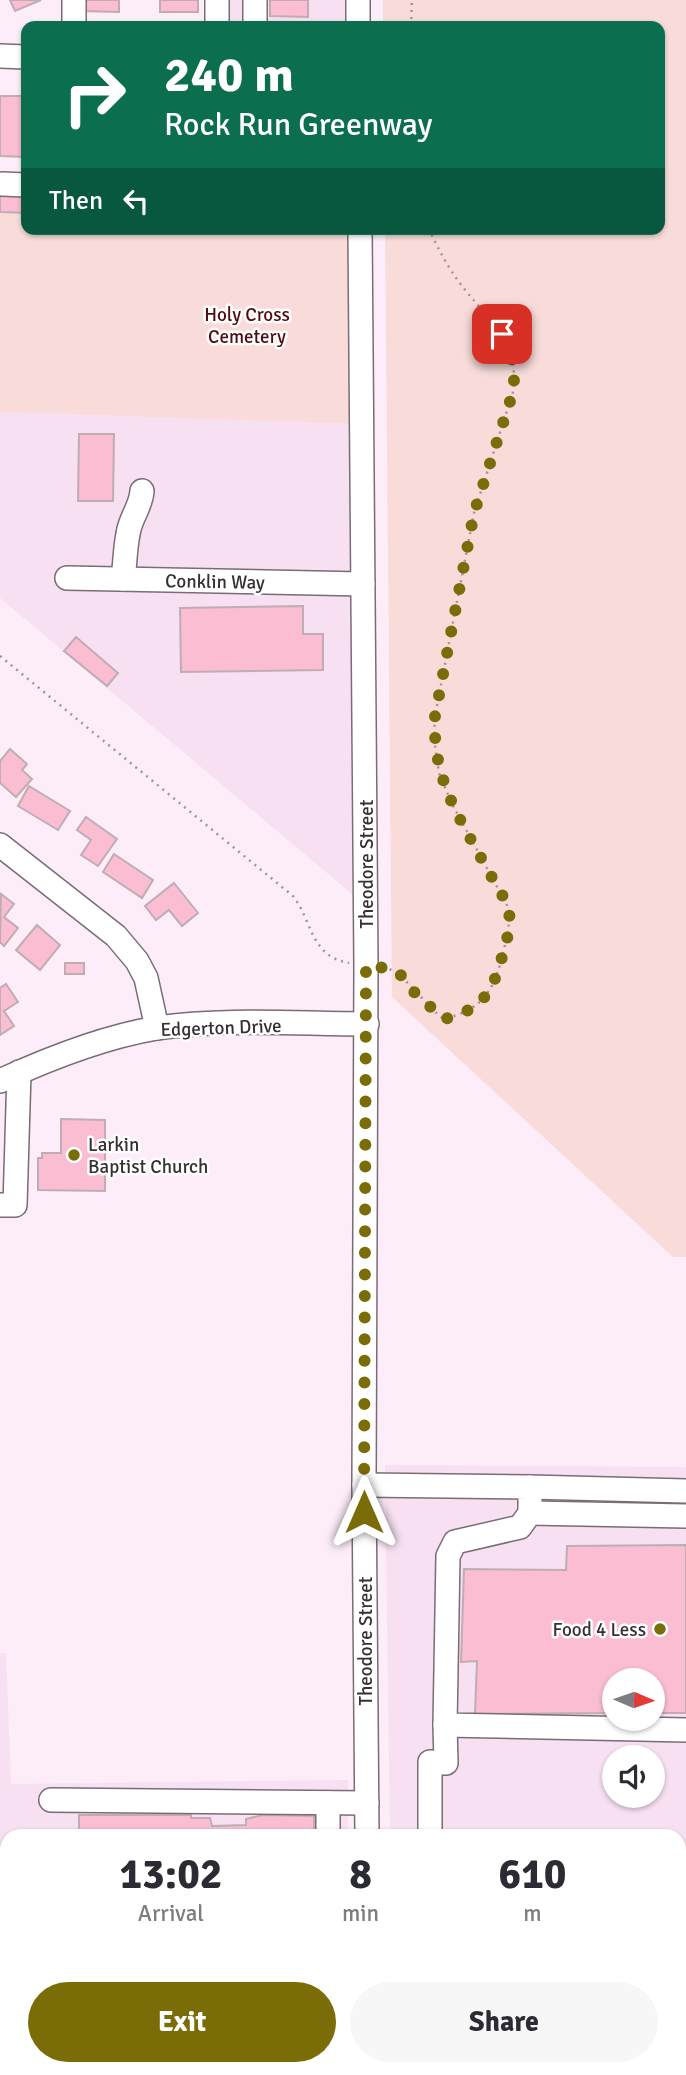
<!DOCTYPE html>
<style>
:root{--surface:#fff;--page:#f7f7f7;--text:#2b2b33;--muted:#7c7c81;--accent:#7a6c06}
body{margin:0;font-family:Signika,sans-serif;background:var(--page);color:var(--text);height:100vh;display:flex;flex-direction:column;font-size:26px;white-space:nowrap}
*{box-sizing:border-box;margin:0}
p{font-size:23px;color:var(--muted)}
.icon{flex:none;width:38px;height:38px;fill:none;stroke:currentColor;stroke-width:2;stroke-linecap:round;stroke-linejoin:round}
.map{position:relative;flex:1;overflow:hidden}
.details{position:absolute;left:0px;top:1829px;width:686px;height:247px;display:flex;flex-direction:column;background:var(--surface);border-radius:21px 21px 0 0;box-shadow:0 2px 5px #0004}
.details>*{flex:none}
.guide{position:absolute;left:21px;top:21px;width:644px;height:214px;border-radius:14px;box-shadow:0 2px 5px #0004;background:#0b6e4f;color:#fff;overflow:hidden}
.needle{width:46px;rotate:92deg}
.controls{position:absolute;left:602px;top:1668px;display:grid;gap:14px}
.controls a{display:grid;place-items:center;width:63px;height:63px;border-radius:50%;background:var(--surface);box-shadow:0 2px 5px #0004;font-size:35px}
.pin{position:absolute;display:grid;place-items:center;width:60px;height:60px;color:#fff;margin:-30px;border-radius:14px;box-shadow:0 4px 10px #0006}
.me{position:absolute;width:77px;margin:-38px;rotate:0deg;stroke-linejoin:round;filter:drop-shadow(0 0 5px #0008)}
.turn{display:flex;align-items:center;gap:24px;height:147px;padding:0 28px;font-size:32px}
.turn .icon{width:91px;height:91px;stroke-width:2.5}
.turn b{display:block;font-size:49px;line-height:60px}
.then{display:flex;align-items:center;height:66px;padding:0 28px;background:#0003;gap:14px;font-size:26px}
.eta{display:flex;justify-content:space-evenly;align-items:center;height:119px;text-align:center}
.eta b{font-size:42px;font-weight:700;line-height:49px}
.primary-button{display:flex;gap:14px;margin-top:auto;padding:14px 28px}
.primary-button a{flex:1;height:80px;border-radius:42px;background:var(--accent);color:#fff;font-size:28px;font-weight:700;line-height:80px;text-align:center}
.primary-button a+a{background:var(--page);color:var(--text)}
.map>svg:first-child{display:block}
.built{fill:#f6e0f2;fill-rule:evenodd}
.green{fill:#f9dcda}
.building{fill:#fabdd1;stroke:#c0adb3;stroke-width:2}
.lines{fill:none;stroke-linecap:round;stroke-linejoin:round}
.minor-casing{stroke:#796c77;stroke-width:26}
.path{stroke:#9f949d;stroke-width:2.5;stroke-dasharray:2 5;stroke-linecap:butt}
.minor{stroke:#fff;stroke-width:23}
.route{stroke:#7a6c06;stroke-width:12;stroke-dasharray:0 21.6}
.poi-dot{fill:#7a6c06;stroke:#fff;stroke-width:2.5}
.labels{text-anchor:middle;stroke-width:5;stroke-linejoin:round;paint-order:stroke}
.park-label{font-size:19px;fill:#500c10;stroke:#fff}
.street-label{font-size:19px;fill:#363035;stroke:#fff}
.poi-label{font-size:19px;fill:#363035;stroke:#fff;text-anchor:start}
</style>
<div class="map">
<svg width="686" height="2075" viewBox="0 0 686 2075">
<rect width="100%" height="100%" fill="#fcedf9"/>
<!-- built -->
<g class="built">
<polygon points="225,0 348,0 349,26 224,26"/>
<polygon points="0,412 350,424 352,894 0,598"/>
<path d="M385,1465l301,2v608h-292l-1,-7h286v-232h-289zM614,1680h39v38h-39zM614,1757h39v39h-39z"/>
<polygon points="0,1653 6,1653 11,1784 348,1780 348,1836 7,1836 7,2068 346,2068 346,2075 0,2075"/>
</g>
<!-- green -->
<g class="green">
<polygon points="383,0 686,0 686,1257 673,1257 392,997 385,229 660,229 660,26 383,26"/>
<polygon points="0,213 26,214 26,229 350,229 350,424 0,412"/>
</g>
<!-- building -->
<g class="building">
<polygon points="10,0 41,0 15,11"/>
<polygon points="81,0 119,0 119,12 81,11"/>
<rect x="160" y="0" width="38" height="12"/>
<polygon points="270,0 308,0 308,17 270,16"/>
<polygon points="0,96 26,96 26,157 0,156"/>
<polygon points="0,196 26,196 26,213 0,212"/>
<polygon points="79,434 114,434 113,501 78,501"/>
<polygon points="303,606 303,634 323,634 323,670 181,672 180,608"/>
<polygon points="76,637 118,673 107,686 64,651"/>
<polygon points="10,749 27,764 22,770 32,779 16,797 0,783 0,761"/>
<polygon points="29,786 70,811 58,830 18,806"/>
<polygon points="86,817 117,839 98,866 81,855 91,840 77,830"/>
<polygon points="114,854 153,880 142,898 103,872"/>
<polygon points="174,883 198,913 182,926 169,910 156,920 145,906"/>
<polygon points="1,894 14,904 4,917 18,928 4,946 0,942"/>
<polygon points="37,925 60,945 40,970 16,950"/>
<rect x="65" y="963" width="19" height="11"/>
<polygon points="6,984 18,1002 4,1011 14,1026 0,1035 0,988"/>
<polygon points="61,1119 105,1120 105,1191 38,1190 38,1158 42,1158 42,1153 61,1153"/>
<polygon points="686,1545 686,1713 653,1713 653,1680 614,1680 614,1713 475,1714 477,1661 461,1662 464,1569 566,1570 567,1546"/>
<polygon points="79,1815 191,1815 191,1818 210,1818 212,1826 246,1825 246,1819 263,1815 314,1816 314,1836 79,1836"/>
<polygon points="679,2025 686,2025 686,2075 639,2075 639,2068 679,2068"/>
</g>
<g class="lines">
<defs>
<g id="minor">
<polyline points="74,0 74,26"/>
<polyline points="358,0 358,26"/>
<polyline points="217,26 217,0"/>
<polyline points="255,26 255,0"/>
<polyline points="0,56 26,57"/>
<polyline points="2,184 26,185"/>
<polyline points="360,229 366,966 364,1485 367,1836"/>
<polyline points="67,578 363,584"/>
<path d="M123,579c2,-15 2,-30 5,-45 2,-16 13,-27 14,-43"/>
<polyline points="0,845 116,936 137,961 146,978 157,1028"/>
<path d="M0,1081c50,-23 103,-44 157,-53 69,-10 141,-4 210,-4"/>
<polyline points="0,1205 15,1205 19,1072"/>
<polyline points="364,1485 530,1487 530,1513 520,1527 455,1542 448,1556 445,1725 686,1730"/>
<polyline points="530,1487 686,1491"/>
<polyline points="530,1513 686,1516"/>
<polyline points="51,1800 367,1803"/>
<polyline points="328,1803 328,1836"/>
<polyline points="430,1836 430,1762 446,1763 445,1725"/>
<polyline points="679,1940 686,1941"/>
<polyline points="371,2068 371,2075"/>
<polyline points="420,2068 420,2075"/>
<polyline points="514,2075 515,2068"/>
<polyline points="630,2075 630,2068"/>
</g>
</defs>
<!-- minor casing -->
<use href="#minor" class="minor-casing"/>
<!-- path -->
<g class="path">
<polyline points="411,26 412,0"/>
<path d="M0,656l293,240c20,26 17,60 56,67"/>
<path d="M383,967c20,3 42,39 61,52 42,-11 50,-30 60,-69 3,-15 7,-28 4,-43l-57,-105 -12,-29 -5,-34 1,-23 39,-203 39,-121c6,-52 -18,-65 -47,-101 -15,-18 -27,-40 -37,-62"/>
</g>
<!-- minor -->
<use href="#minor" class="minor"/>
</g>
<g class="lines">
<!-- route -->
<path class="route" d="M364,1512l2,-546 22,2 11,5 16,20 29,26c44,-11 50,-32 61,-73 3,-11 7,-24 3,-37 -4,-14 -15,-29 -22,-42 -28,-52 -54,-89 -51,-151l39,-203 39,-121c3,-23 -1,-38 -11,-58"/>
</g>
<!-- markers -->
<g class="poi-dot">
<circle cx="74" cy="1155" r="7"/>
<circle cx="660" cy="1629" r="7"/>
</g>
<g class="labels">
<!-- park labels -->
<g class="park-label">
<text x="247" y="321">Holy Cross<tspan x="247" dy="22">Cemetery</tspan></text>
</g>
<!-- street labels -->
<g class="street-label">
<text transform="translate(215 581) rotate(1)" y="7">Conklin Way</text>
<text transform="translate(366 864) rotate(-90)" y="7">Theodore Street</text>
<text transform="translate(221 1027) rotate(-2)" y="7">Edgerton Drive</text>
<text transform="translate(365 1641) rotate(-90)" y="7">Theodore Street</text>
</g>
<!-- poi labels -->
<g class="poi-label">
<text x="88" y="1151">Larkin<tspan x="88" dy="22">Baptist Church</tspan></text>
<text x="646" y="1636" text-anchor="end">Food 4 Less</text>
</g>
</g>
</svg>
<div class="controls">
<a><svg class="needle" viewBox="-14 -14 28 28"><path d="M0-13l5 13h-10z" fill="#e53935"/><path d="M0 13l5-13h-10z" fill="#7c7c81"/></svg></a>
<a><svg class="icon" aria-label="sound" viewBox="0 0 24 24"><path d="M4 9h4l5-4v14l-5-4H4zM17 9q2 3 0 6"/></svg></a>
</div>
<div class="pin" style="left:502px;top:334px;background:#d93025"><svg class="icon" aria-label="arrive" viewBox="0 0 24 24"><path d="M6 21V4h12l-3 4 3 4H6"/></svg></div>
<svg class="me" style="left:364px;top:1512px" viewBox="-20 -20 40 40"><path d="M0-17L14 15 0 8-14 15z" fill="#7a6c06" stroke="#fff" stroke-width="4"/></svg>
<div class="guide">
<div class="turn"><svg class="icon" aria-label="right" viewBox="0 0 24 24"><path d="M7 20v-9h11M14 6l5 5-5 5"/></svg><div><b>240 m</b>Rock Run Greenway</div></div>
<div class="then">Then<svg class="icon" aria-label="left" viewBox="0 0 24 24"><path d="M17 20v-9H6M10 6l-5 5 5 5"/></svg></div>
</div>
<section class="details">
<div class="eta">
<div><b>13:02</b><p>Arrival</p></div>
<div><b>8</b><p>min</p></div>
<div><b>610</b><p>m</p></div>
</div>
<div class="primary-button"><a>Exit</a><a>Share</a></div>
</section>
</div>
